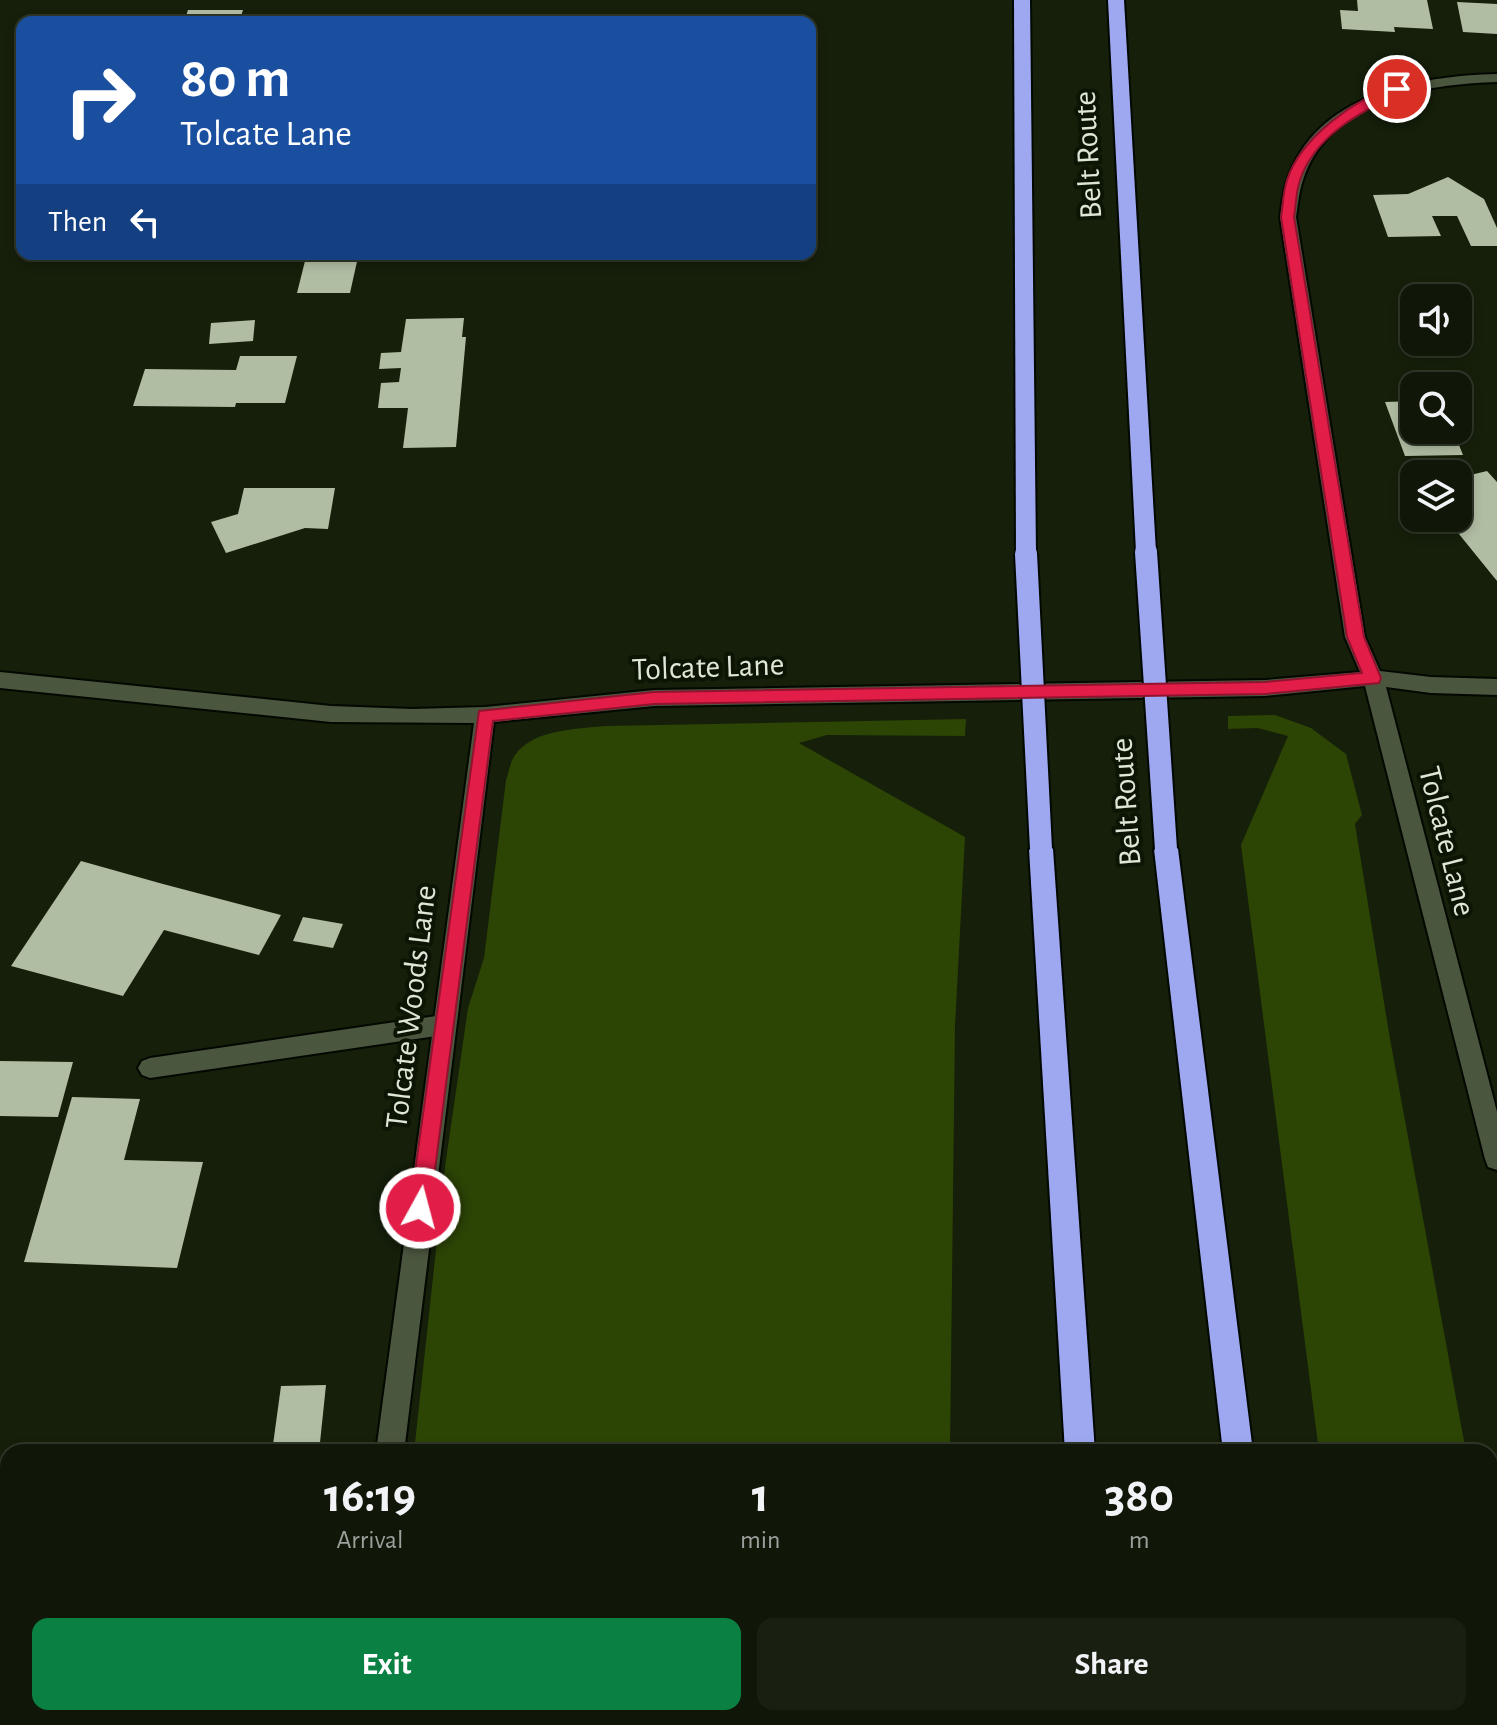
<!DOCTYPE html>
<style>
:root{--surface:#101708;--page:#192012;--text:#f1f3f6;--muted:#9c9f9c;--line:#303629;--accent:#0b8043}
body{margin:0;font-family:"Alegreya Sans",sans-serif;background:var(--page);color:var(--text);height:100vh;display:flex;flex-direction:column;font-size:30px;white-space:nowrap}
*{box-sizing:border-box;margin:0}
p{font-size:26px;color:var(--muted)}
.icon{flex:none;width:44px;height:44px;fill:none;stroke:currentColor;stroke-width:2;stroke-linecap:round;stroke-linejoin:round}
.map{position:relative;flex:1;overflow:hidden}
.drawer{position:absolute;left:0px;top:1444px;width:1498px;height:282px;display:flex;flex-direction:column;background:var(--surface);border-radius:24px 24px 0 0;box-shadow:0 4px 12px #0003,0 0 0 2px var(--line)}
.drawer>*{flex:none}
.banner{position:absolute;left:16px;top:16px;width:800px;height:244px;border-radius:16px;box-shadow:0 4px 12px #0003,0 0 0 2px var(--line);background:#1a4fa0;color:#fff;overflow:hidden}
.fabs{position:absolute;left:1400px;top:284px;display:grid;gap:16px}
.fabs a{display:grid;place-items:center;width:72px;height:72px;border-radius:16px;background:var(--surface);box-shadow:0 4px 12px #0003,0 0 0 2px var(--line);font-size:40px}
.pin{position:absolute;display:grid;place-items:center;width:68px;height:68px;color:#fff;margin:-34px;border:4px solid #fff;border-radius:50%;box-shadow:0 2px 8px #0007}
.me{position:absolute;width:88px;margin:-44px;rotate:7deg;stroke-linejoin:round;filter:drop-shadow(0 0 6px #0008)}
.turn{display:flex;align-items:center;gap:28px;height:168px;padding:0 32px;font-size:36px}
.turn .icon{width:104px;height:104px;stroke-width:2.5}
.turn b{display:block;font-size:56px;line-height:68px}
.then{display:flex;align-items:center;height:76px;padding:0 32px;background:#0003;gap:16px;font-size:30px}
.eta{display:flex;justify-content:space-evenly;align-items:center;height:136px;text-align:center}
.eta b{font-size:48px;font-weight:700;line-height:56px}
.primary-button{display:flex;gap:16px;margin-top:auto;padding:16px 32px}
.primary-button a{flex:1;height:92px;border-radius:16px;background:var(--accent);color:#fff;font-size:32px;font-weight:700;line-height:92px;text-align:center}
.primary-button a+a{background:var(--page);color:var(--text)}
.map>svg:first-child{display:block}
.green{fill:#2c4404}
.building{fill:#b0bda3}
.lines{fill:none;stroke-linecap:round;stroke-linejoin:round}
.service-casing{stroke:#030800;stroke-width:4}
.minor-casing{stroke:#030800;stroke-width:4}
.motorway-casing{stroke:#030800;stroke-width:4}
.service{fill:#4b563f;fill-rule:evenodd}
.minor{fill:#4b563f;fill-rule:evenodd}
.motorway{fill:#9ea8f0;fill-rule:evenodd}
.motorway-bridge-casing{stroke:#030800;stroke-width:26;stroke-linecap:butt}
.motorway-bridge{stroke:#9ea8f0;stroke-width:22}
.route{fill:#e11d48;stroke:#92132f;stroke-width:2}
.labels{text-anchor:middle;stroke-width:8;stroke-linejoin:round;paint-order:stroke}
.street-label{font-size:32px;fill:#dfe6d8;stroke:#0c1503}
</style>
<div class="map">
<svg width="1497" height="1725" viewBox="0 0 1497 1725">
<rect width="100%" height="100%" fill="#151f0a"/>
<!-- green -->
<g class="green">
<polygon points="1275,715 1311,728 1346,754 1362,815 1355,824 1390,1039 1466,1452 1319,1452 1241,845 1288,736 1257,728 1228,729 1228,716"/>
<path d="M966,719l-1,17 -138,-1 -28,8 166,94 -10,189 -5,426h-536l31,-285 23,-159 16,-50 22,-178c3,-8 4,-18 9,-25 18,-26 62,-26 90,-29z"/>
<polygon points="1490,1579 1497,1617 1497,1725 1353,1725 1352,1718 1490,1718"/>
<polygon points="385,1718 952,1718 952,1725 384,1725"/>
</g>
<!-- building -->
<g class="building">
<polygon points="1357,0 1427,0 1433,29 1394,27 1395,32 1342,29 1340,10 1358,11"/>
<polygon points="1457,2 1497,4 1497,34 1463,32"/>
<polygon points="188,10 243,10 239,22 184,22"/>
<polygon points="1448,177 1484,199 1497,228 1497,246 1471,246 1457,216 1432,216 1441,236 1388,237 1373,195 1408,194"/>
<polygon points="306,257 358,257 350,293 297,293"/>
<polygon points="464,318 462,337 466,337 456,447 403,448 408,408 378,408 381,383 399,382 401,368 379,369 381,353 401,352 406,319"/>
<polygon points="255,320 253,341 209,344 211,323"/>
<polygon points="240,356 297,356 285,403 236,403 235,407 133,406 145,369 236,370"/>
<polygon points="1414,401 1414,430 1453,430 1463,455 1405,456 1385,402"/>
<polygon points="1487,471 1497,482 1497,581 1446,518 1458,518 1458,478"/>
<polygon points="244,488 335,488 328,529 305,528 226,553 211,522 238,514"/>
<polygon points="81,861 163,884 281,915 259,955 164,930 123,996 11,966"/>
<polygon points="303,917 343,924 333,948 293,941"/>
<polygon points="0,1061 73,1062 58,1117 0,1116"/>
<polygon points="72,1097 140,1099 124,1160 203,1162 177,1268 24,1262"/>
<polygon points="326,1385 319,1452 272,1452 281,1386"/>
<polygon points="0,1637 8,1637 8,1718 142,1718 140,1725 0,1725"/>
</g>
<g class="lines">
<defs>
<polygon id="service" points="443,1015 451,1018 455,1025 451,1032 443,1035 150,1078 142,1075 138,1068 142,1061 150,1058"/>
<g id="minor">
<path d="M1497,74v8c-72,2 -168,18 -194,98 -4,11 -5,25 -7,37l69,420 15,34 51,6 66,2v16l-66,-2 -45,-6 111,425v58l-9,-3 -3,-8 -120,-473 -100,10 -611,10 -160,16 -90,730h-28l98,-729 -143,-1 -331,-34v-16l331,34 81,3 73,-2 169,-17 611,-10 95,-8 -15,-35 -65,-420c2,-12 3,-25 7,-36 28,-87 131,-105 210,-107z"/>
<polygon points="342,1718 372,1718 371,1725 341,1725"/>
</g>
<g id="motorway">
<polygon points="1014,0 1030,0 1036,554 1033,559 1019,559 1016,554"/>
<polygon points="1108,0 1124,0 1156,552 1153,557 1139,557 1136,552"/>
<polygon points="1041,840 1049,842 1053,849 1095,1452 1065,1452 1029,849 1033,842"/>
<polygon points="1166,840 1174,842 1178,849 1253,1452 1223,1452 1154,849 1158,842"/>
<polygon points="1081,1718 1113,1718 1114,1725 1082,1725"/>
<polygon points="1254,1718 1286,1718 1287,1725 1255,1725"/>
</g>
</defs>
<!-- service casing -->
<use href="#service" class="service-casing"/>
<!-- minor casing -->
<use href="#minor" class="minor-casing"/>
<!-- motorway casing -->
<use href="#motorway" class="motorway-casing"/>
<!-- service -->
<use href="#service" class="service"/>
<!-- minor -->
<use href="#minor" class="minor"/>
<!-- motorway -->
<use href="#motorway" class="motorway"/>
<defs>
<g id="motorway-bridge">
<polyline points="1146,552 1166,849"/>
<polyline points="1026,554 1041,849"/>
</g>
</defs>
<!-- motorway-bridge casing -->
<use href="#motorway-bridge" class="motorway-bridge-casing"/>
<!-- motorway-bridge -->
<use href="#motorway-bridge" class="motorway-bridge"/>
</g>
<!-- route -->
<path class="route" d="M1397,85l6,4 -1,3c-40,19 -87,43 -102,88 -4,11 -4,26 -6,37l70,420 17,41 -2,5 -114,11 -611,10 -161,17 -63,487 -3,7 -7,3 -7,-3 -3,-7 69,-497 175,-19 611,-10 97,-9 -15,-36 -66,-420c2,-11 2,-25 6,-37 14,-43 68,-81 110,-95z"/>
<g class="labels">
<!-- street labels -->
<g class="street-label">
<text transform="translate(1087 155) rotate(-93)" y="11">Belt Route</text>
<text transform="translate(708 666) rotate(-2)" y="11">Tolcate Lane</text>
<text transform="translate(1125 802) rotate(-94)" y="11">Belt Route</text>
<text transform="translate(1448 841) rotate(76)" y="11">Tolcate Lane</text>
<text transform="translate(410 1007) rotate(-83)" y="11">Tolcate Woods Lane</text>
</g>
</g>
</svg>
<div class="fabs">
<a><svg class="icon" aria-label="sound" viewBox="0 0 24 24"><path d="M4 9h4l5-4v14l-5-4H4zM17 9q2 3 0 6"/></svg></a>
<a><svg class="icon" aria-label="search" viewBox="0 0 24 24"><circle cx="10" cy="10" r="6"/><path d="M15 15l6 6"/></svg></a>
<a><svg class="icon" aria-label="layers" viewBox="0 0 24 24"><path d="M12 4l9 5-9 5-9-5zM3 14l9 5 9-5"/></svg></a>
</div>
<div class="pin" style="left:1397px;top:89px;background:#d93025"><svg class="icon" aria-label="arrive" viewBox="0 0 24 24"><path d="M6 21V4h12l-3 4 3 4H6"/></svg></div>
<svg class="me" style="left:420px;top:1208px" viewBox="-20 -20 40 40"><circle r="17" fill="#e11d48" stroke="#fff" stroke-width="3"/><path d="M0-11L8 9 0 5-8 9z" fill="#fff"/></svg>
<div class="banner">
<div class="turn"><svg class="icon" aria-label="right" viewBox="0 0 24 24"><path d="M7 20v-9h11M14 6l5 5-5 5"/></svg><div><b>80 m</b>Tolcate Lane</div></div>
<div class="then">Then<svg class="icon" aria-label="left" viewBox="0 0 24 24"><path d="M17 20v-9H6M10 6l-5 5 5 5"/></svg></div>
</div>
<section class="drawer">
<div class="eta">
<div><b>16:19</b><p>Arrival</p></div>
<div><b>1</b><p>min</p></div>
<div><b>380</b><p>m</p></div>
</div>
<div class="primary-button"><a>Exit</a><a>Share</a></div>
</section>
</div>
